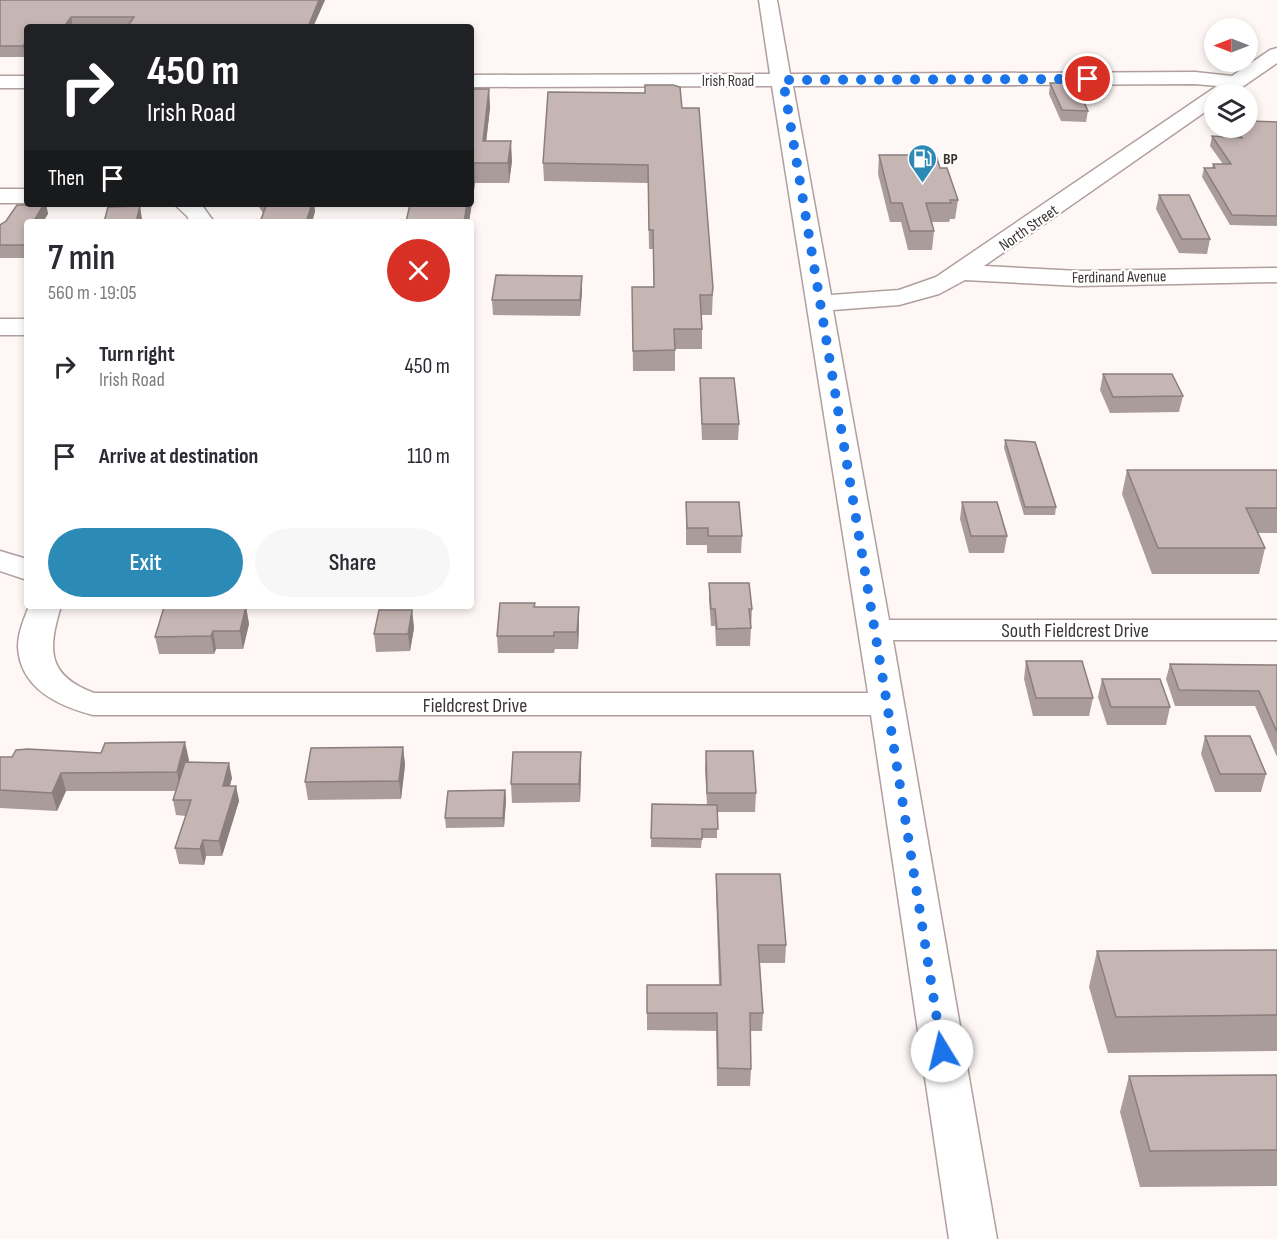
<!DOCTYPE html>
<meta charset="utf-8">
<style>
:root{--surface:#fff;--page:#f7f7f7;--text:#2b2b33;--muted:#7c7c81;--accent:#2c8ab6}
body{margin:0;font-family:"Sofia Sans Condensed",sans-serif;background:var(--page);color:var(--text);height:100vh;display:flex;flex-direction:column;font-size:22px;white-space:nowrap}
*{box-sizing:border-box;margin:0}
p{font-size:20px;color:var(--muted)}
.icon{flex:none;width:33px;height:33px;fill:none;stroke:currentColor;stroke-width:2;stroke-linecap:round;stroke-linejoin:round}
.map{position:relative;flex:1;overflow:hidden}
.sheet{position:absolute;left:24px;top:219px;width:450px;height:390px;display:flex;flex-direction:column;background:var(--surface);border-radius:6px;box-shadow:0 3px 9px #0003}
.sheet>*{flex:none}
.guide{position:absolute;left:24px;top:24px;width:450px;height:183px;border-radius:6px;box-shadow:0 3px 9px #0003;background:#202124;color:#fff;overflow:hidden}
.needle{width:39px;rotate:270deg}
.buttons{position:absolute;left:1204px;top:18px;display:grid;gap:12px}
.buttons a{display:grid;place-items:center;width:54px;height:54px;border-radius:50%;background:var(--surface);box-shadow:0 3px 9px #0003;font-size:30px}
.pin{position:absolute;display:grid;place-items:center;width:51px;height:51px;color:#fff;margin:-26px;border:3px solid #fff;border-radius:50%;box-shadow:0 2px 6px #0007}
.me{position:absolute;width:66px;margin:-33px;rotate:351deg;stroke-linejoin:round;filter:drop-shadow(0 0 4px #0008)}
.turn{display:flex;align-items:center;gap:21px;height:126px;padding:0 24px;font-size:27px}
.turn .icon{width:78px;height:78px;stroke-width:2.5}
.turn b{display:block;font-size:42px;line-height:51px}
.then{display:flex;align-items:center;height:57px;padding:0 24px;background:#0003;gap:12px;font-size:22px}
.round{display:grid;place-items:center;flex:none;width:63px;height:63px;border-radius:32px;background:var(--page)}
.headline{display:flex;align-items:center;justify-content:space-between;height:102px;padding:0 24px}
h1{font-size:36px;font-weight:600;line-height:45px}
.action{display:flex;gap:12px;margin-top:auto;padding:12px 24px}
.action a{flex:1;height:69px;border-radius:36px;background:var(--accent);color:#fff;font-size:24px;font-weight:600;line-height:69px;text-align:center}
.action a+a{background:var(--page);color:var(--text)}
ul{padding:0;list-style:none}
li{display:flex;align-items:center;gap:18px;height:90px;padding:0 24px}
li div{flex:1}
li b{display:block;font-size:22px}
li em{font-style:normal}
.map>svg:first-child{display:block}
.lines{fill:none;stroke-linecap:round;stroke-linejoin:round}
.minor-casing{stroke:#b09f9e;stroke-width:3}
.minor{fill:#fff;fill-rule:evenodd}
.wall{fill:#a99c9a}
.shaded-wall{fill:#8a7f7d}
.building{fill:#c5b5b3;stroke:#8a7f7d;stroke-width:1.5}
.route{stroke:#1a73e8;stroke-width:10;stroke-dasharray:0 18}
.labels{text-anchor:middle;stroke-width:4.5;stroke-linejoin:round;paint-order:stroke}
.far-street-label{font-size:16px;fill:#3b3534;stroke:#fff}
.far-poi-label{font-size:16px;font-weight:bold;fill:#3b3534;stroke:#fff;text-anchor:start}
.street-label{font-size:20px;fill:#3b3534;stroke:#fff}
</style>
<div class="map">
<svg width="1277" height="1239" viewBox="0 0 1277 1239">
<rect width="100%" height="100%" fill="#fef7f6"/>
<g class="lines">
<defs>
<g id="minor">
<path d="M759,0h18l13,74 405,-2 37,4 38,-26 7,-2v15l-45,31h-17v11l-231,161 95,5 198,-3v14l-198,4 -114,-6 -26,14 -40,11 -66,5 56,310h388v20h-384l104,599h-48l-78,-524h-778c-34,-9 -73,-26 -75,-68 0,-14 6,-28 11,-41h32c-13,43 -15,69 33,87h774l-96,-607 -301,1v-12l299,-1zM1195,84l22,2 -281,191 -37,13 -68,5 -38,-209z"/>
<rect x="0" y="76" width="27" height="12"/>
<rect x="0" y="189" width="27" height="14"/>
<polygon points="174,204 201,204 214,222 190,222 187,216"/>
<rect x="0" y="319" width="27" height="16"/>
<polygon points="0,551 27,559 27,580 0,571"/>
</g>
</defs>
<!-- minor casing -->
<use href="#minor" class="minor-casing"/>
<!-- minor -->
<use href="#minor" class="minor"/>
</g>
<!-- wall -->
<g class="wall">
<polygon points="0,0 325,0 313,27 27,27 27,54 25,57 0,57"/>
<polygon points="1050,83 1088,111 1086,122 1061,121 1049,94"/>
<polygon points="471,89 489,89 490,108 486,141 512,161 509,183 475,183 469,222 406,222 471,204"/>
<polygon points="682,108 713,288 712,315 702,315 702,349 675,349 675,371 633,371 632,287 654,287 653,249 649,249 648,183 544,181 543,163"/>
<polygon points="1277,122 1277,226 1230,225 1202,177 1204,168 1212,168 1213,164 1223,164 1210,146 1212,136 1233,138 1229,130 1229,128 1248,128"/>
<polygon points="879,155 940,168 958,200 955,219 950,219 949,222 931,222 934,231 932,250 908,250 901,222 890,222 878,174"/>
<polygon points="1159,195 1210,239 1207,254 1179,253 1156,209"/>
<polygon points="41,204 46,204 48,214 44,220 44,222 27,222 27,258 0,258 0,225"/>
<polygon points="257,204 314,204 315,212 263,213"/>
<polygon points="582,276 582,291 580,316 493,315 492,300"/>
<polygon points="1103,374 1183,396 1179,412 1110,413 1100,390"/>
<polygon points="700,378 739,424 738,440 702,440 700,394"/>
<polygon points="1005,440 1056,507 1055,515 1024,515 1004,448"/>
<polygon points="1127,470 1277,470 1277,533 1258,533 1265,548 1259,574 1152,574 1122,494"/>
<polygon points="686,502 742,536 741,553 707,553 707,545 686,545"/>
<polygon points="962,502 1007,536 1004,553 969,553 960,519"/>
<polygon points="709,583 752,609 750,646 716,646 715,626 711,626 709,600"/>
<polygon points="246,607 249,624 243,649 216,649 214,654 159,654 155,637"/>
<polygon points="535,607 579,624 578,649 555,649 554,653 498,653 497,636"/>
<polygon points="412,610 414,628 410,651 376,652 374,634"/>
<polygon points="1026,661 1093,698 1089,716 1033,716 1024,679"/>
<polygon points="1170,664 1277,665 1277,757 1255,706 1175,706 1166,679"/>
<polygon points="1102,679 1170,707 1166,725 1107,725 1098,697"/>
<polygon points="1205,736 1266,774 1261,792 1215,792 1201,754"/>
<polygon points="403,747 405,765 401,799 308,800 305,782"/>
<polygon points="706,751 756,793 755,812 717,812 717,838 702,838 701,848 651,847 652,804 707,805 705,769"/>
<polygon points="0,757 189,760 188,762 232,778 230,786 236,786 239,801 222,856 206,856 204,865 179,864 175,848 186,816 176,815 173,800 176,791 66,791 57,811 0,808"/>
<polygon points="581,770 580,802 512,803 511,784"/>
<polygon points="505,790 506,800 504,827 446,828 445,818"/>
<polygon points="716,874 786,945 785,963 760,963 763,1013 762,1031 750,1031 751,1069 750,1086 717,1086 716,1031 647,1030 647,985 719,985 716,892"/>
<polygon points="1277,950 1277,1051 1108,1053 1089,987 1097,951"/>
<polygon points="1277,1075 1277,1186 1140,1187 1120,1112 1129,1076"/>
</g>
<!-- shaded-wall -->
<g class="shaded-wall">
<polygon points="319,0 325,0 313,27 308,27"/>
<polygon points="71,17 73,27 64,27"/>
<polygon points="27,40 27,54 25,57 23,46"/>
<polygon points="489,89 490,108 484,161 483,141"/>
<polygon points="511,141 512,161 509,183 508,163"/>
<polygon points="474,163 475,183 469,222 464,222 467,204 471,204 471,182"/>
<polygon points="44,204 46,204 48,214 44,220 44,222 35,222 35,219"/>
<polygon points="312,204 314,204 315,212 312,222 306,222"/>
<polygon points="140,206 142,219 141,222 136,222"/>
<polygon points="582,276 582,291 580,316 580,300"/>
<polygon points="246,607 249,624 243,649 240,631"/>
<polygon points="579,607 579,624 578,649 577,632"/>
<polygon points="412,610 414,628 410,651 408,634"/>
<polygon points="213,631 216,649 214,654 211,636"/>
<polygon points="185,742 189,760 180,791 177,772"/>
<polygon points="403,747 405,765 401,799 399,781"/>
<polygon points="581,752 581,770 580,802 579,784"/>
<polygon points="229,763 232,778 225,801 223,786"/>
<polygon points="61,773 66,791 57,811 52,793"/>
<polygon points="236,786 239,801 222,856 219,841"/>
<polygon points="505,790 506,800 504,827 503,818"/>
<polygon points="203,840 206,856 204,865 200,849"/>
</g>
<!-- building -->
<g class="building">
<polygon points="0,0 319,0 308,27 127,27 134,17 71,17 64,27 27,27 27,40 23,46 0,46"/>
<polygon points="1050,83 1075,83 1088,111 1062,110"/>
<polygon points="645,85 673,85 680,87 682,108 699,108 713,288 712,295 700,295 702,329 674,329 675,350 633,351 632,287 654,287 653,230 649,230 648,165 543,163 548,92 645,93"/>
<polygon points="471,89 489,89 483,141 511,141 508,163 474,163 471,182"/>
<polygon points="1248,121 1277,122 1277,216 1232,215 1204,168 1215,168 1213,164 1231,164 1212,136 1242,138 1235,128 1248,128"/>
<polygon points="879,155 936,155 940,168 947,168 958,200 950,200 951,203 926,203 934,231 910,231 902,203 891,203"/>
<polygon points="1159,195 1189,195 1210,239 1182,239"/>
<polygon points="41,204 44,204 35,219 44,219 42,222 27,222 27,245 0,245 0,225 6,221 17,205 38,205"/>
<polygon points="265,204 312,204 306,222 260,222 266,206"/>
<polygon points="410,204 467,204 464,222 406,222"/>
<polygon points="140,206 136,222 104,222 108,207"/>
<polygon points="496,275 582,276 580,300 492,300"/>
<polygon points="1103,374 1172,374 1183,396 1113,397"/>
<polygon points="700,378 734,378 739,424 702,424"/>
<polygon points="1005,440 1035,442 1056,507 1025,507"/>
<polygon points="1127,470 1277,470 1277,508 1246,508 1265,548 1158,548"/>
<polygon points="686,502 739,502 742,536 708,536 708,528 687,528"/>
<polygon points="962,502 997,502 1007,536 971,536"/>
<polygon points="709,583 749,583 752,609 749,609 751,628 717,629 715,609 711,609"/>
<polygon points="500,603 535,603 534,607 579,607 577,632 554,632 554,636 497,636"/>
<polygon points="164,607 246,607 240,631 213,631 211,636 155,637"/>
<polygon points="379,610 412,610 408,634 374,634"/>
<polygon points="1026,661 1082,661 1093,698 1036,698"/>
<polygon points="1170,664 1277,665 1277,732 1259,691 1179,690"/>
<polygon points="1102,679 1160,679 1170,707 1111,707"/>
<polygon points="1205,736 1250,736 1266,774 1220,774"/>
<polygon points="185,742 177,772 61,773 52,793 0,790 0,757 12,757 16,750 28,749 101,753 105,743"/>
<polygon points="403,747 399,781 305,782 311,748"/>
<polygon points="706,751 753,751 756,793 707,793"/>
<polygon points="513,752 581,752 579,784 511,784"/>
<polygon points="185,762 229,763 223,786 236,786 219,841 203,840 200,849 175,848 191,800 173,800"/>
<polygon points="505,790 503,818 445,818 448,791"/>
<polygon points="652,804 717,805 718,829 702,829 702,839 651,838"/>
<polygon points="716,874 780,874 786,945 758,945 763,1013 750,1013 751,1069 718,1068 717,1013 647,1013 647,985 721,985"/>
<polygon points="1277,950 1277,1015 1116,1017 1097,951"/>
<polygon points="1277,1075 1277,1150 1150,1151 1129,1076"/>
</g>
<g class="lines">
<!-- route -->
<polyline class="route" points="942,1051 887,704 783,80 1088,79"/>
</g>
<!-- icons -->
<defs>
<symbol id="fuel-pin" viewBox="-11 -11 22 30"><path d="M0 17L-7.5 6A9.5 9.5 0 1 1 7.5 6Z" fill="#2c8ab6" stroke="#fff"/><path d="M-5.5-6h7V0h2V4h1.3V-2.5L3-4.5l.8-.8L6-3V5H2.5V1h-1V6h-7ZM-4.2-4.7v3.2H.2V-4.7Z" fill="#fff"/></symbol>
</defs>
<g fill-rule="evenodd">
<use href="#fuel-pin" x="906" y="142" width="33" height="45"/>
</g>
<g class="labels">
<!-- far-street labels -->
<g class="far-street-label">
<text x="728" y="86">Irish Road</text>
<text transform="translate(1028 227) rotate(-35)" y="6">North Street</text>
<text transform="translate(1119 276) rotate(-1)" y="6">Ferdinand Avenue</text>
</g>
<!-- far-poi labels -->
<g class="far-poi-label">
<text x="943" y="164">BP</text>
</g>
<!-- street labels -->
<g class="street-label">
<text x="1075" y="637">South Fieldcrest Drive</text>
<text x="475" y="712">Fieldcrest Drive</text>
</g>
</g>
</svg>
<div class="buttons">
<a><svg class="needle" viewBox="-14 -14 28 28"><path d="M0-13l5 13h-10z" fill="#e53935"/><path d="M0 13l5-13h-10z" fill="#7c7c81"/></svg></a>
<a><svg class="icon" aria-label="layers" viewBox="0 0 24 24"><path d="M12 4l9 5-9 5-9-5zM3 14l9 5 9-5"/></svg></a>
</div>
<div class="pin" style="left:1088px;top:79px;background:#d93025"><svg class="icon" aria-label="arrive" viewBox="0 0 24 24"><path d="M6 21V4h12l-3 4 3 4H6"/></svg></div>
<svg class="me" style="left:942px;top:1051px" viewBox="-20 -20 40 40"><circle r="19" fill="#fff"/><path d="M0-13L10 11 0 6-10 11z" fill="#1a73e8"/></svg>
<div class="guide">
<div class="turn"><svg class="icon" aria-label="right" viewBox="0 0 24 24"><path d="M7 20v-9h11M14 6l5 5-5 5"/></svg><div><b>450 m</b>Irish Road</div></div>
<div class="then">Then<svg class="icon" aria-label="arrive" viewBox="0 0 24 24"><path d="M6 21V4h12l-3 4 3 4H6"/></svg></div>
</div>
<section class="sheet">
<div class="headline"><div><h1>7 min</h1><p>560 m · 19:05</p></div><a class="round" style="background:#d93025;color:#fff"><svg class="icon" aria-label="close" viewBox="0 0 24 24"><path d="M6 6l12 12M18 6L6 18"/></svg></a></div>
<ul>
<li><svg class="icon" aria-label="right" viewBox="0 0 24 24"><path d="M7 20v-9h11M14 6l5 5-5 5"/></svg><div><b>Turn right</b><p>Irish Road</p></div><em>450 m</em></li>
<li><svg class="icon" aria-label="arrive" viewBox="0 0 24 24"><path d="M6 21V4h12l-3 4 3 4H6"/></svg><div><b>Arrive at destination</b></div><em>110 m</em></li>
</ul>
<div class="action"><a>Exit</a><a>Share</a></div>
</section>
</div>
